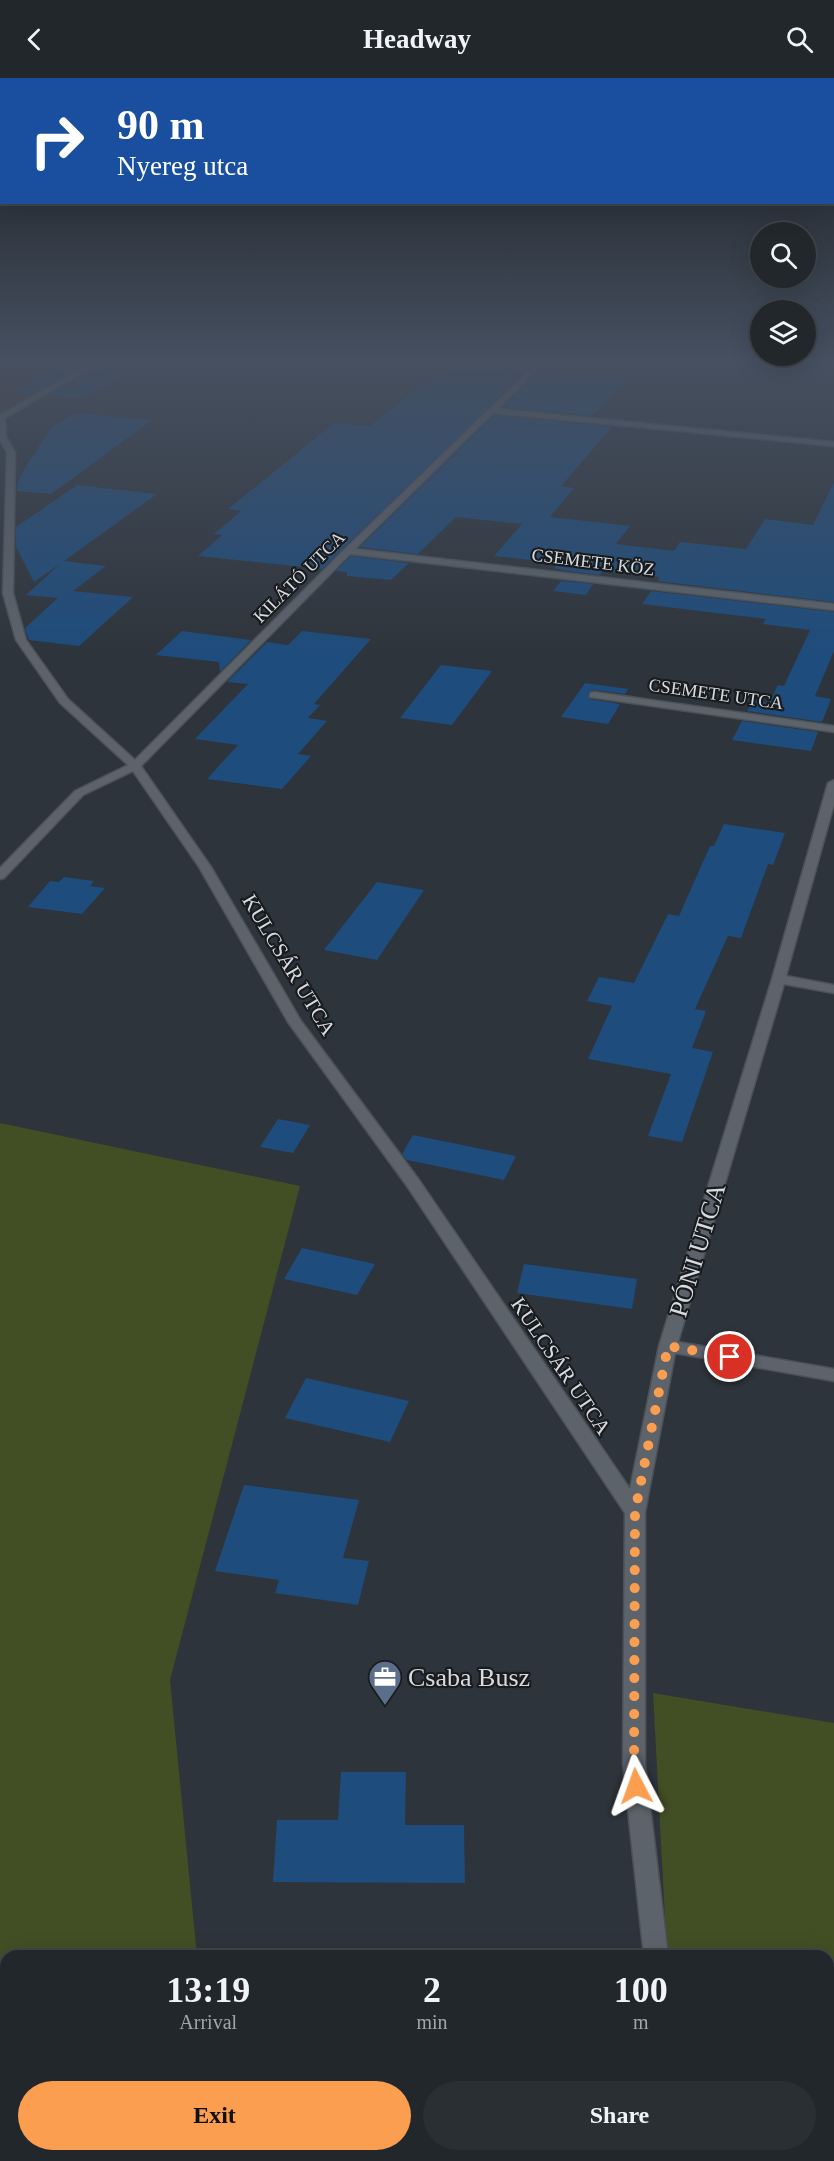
<!DOCTYPE html>
<meta charset="utf-8">
<style>
:root{--surface:#22272c;--page:#2a2f34;--text:#f1f3f6;--muted:#a2a5a9;--line:#3f4448;--accent:#fb9e50}
body{margin:0;font-family:Georgia,serif;background:var(--page);color:var(--text);height:100vh;display:flex;flex-direction:column;font-size:22px;white-space:nowrap}
*{box-sizing:border-box;margin:0}
p{font-size:20px;color:var(--muted)}
.icon{flex:none;width:33px;height:33px;fill:none;stroke:currentColor;stroke-width:2;stroke-linecap:round;stroke-linejoin:round}
.map{position:relative;flex:1;overflow:hidden}
.sheet{position:absolute;left:0px;top:1872px;width:834px;height:212px;display:flex;flex-direction:column;background:var(--surface);border-radius:18px 18px 0 0;box-shadow:0 6px 24px #0002,0 0 0 2px var(--line)}
.sheet>*{flex:none}
.banner{position:absolute;left:0px;top:0px;width:834px;height:126px;box-shadow:0 6px 24px #0002,0 0 0 2px var(--line);background:#1a4fa0;color:#fff;overflow:hidden}
.controls{position:absolute;left:750px;top:144px;display:grid;gap:12px}
.controls a{display:grid;place-items:center;width:66px;height:66px;border-radius:50%;background:var(--surface);box-shadow:0 6px 24px #0002,0 0 0 2px var(--line);font-size:30px}
.pin{position:absolute;display:grid;place-items:center;width:51px;height:51px;color:#fff;margin:-26px;border:3px solid #fff;border-radius:50%;box-shadow:0 2px 6px #0007}
.me{position:absolute;width:66px;margin:-33px;rotate:356deg;stroke-linejoin:round;filter:drop-shadow(0 0 4px #0008)}
.turn{display:flex;align-items:center;gap:21px;height:126px;padding:0 18px;font-size:27px}
.turn .icon{width:78px;height:78px;stroke-width:2.5}
.turn b{display:block;font-size:42px;line-height:51px}
.eta{display:flex;justify-content:space-evenly;align-items:center;height:102px;text-align:center}
.eta b{font-size:36px;font-weight:600;line-height:42px}
.primary-button{display:flex;gap:12px;margin-top:auto;padding:12px 18px}
.primary-button a{flex:1;height:69px;border-radius:36px;background:var(--accent);color:#111;font-size:24px;font-weight:600;line-height:69px;text-align:center}
.primary-button a+a{background:var(--page);color:var(--text)}
header{display:flex;justify-content:space-between;align-items:center;height:78px;padding:0 18px;background:var(--surface);font-size:27px;font-weight:600}
.map>svg:first-child{display:block}
.industrial{fill:#4a3533}
.green{fill:#424e23}
.building{fill:#1e4c7c}
.lines{fill:none;stroke-linecap:round;stroke-linejoin:round}
.minor-casing{stroke:#4c5157;stroke-width:3}
.minor{fill:#5c636b;fill-rule:evenodd}
.route{stroke:#fb9e50;stroke-width:10;stroke-dasharray:0 18}
.labels{text-anchor:middle;stroke-width:4.5;stroke-linejoin:round;paint-order:stroke}
.far-street-label{font-size:18px;fill:#d7dbdf;stroke:#191c1f}
.street-label{font-size:21px;fill:#d7dbdf;stroke:#191c1f}
.near-street-label{font-size:26px;fill:#d7dbdf;stroke:#191c1f}
.near-poi-label{font-size:26px;fill:#d7dbdf;stroke:#191c1f;text-anchor:start}
</style>
<header><svg class="icon" aria-label="back" viewBox="0 0 24 24"><path d="M15 5l-7 7 7 7"/></svg>Headway<svg class="icon" aria-label="search" viewBox="0 0 24 24"><circle cx="10" cy="10" r="6"/><path d="M15 15l6 6"/></svg></header>
<div class="map">
<svg width="834" height="2083" viewBox="0 0 834 2083">
<rect width="100%" height="100%" fill="#2e343b"/>
<!-- industrial -->
<polygon class="industrial" points="0,285 87,285 0,335"/>
<!-- green -->
<g class="green">
<polygon points="0,1045 300,1108 170,1602 197,1878 6,1878 6,2078 265,2078 267,2083 0,2083"/>
<polygon points="653,1615 834,1645 834,2083 679,2083 679,2078 828,2078 828,1878 667,1878"/>
</g>
<!-- building -->
<g class="building">
<polygon points="63,285 86,285 32,316 12,314"/>
<polygon points="101,285 120,285 109,292 130,294 81,321 48,318"/>
<polygon points="449,285 522,285 517,291 527,292 322,491 198,478 222,457 214,456 241,433 228,431 334,345 370,348"/>
<polygon points="539,293 628,300 592,338 502,329"/>
<polygon points="76,335 152,342 51,416 17,413 17,405 28,385 52,349"/>
<polygon points="494,337 612,349 561,408 574,410 550,439 630,448 616,466 674,473 680,464 746,471 765,441 813,447 834,404 834,524 657,503 660,499 603,493 600,497 568,493 554,490 558,485 494,478 522,446 456,439 418,476 360,469"/>
<polygon points="77,407 157,416 64,483 106,488 73,513 133,519 79,568 29,562 25,550 58,520 26,517 60,486 34,504 16,469 16,449"/>
<polygon points="351,478 409,485 391,502 347,498 347,494 336,493"/>
<polygon points="561,503 593,506 586,517 553,513"/>
<polygon points="651,513 834,534 834,573 815,618 831,621 822,644 747,633 753,622 769,625 778,607 784,608 810,552 763,546 766,541 642,526"/>
<polygon points="182,553 251,562 220,594 219,584 156,577"/>
<polygon points="302,553 371,561 314,626 320,627 308,640 327,643 298,676 311,678 282,711 207,701 238,667 195,661 248,606 227,604 267,564 288,567"/>
<polygon points="441,587 492,593 452,647 400,640"/>
<polygon points="585,605 628,611 625,616 594,612 588,614 590,621 620,626 608,646 561,639"/>
<polygon points="742,643 818,654 811,673 732,662"/>
<polygon points="724,746 785,755 773,787 768,786 741,860 728,858 695,931 706,933 692,970 713,974 682,1064 648,1058 671,996 588,981 612,928 587,923 599,899 634,905 668,836 679,838 710,768 714,768"/>
<polygon points="64,799 94,803 90,808 105,810 82,836 28,829 50,803 59,804"/>
<polygon points="377,804 424,812 377,882 324,872"/>
<polygon points="278,1041 310,1047 293,1075 260,1069"/>
<polygon points="413,1057 516,1078 504,1102 407,1082 402,1076"/>
<polygon points="302,1170 375,1186 357,1217 284,1201"/>
<polygon points="524,1186 637,1201 632,1231 517,1215"/>
<polygon points="306,1300 409,1323 390,1364 285,1340"/>
<polygon points="244,1407 359,1422 343,1480 369,1483 358,1527 275,1515 279,1502 215,1493"/>
<polygon points="341,1694 406,1694 405,1747 464,1747 465,1805 273,1804 277,1742 338,1742"/>
</g>
<g class="lines">
<defs>
<g id="minor">
<polygon points="91,285 99,285 5,340 6,359 15,374 13,515 26,562 68,621 135,682 345,471 537,285 544,285 497,331 834,364 834,368 493,335 355,471 834,526 834,532 350,476 141,688 211,789 301,943 419,1102 630,1411 659,1268 772,901 828,705 834,702 834,726 786,898 834,907 834,915 784,906 678,1264 834,1291 834,1303 675,1275 645,1434 645,1686 668,1878 644,1878 623,1686 625,1435 407,1108 288,944 199,789 133,693 83,717 4,800 0,801 0,790 75,713 128,687 60,625 16,562 3,515 7,374 0,362 0,337"/>
<polygon points="594,614 834,648 834,654 590,619 590,615"/>
<polygon points="665,2078 691,2078 692,2083 666,2083"/>
</g>
</defs>
<!-- minor casing -->
<use href="#minor" class="minor-casing"/>
<!-- minor -->
<use href="#minor" class="minor"/>
</g>
<!-- sky -->
<linearGradient id="sky" x2="0" y2="1"><stop stop-color="#191d20"/><stop offset="0.49" stop-color="#465060"/><stop offset="1" stop-color="#465060" stop-opacity="0"/></linearGradient>
<rect width="834" height="577" fill="url(#sky)"/>
<g class="lines">
<!-- route -->
<polyline class="route" points="636,1708 634,1686 635,1434 668,1268 730,1279"/>
</g>
<!-- icons -->
<defs>
<symbol id="office-pin" viewBox="-11 -11 22 30"><path d="M0 17L-7.5 6A9.5 9.5 0 1 1 7.5 6Z" fill="#5c6f8a" stroke="#191c1f"/><path d="M-6-3h4V-5.5h4V-3h4V5H-6ZM-1-4.5V-3h2v-1.5ZM-6 0V1H6V0Z" fill="#fff"/></symbol>
</defs>
<g fill-rule="evenodd">
<use href="#office-pin" x="366" y="1580" width="38" height="52"/>
</g>
<g class="labels">
<!-- far-street labels -->
<g class="far-street-label">
<text transform="translate(593 484) rotate(7)" y="6">CSEMETE KÖZ</text>
<text transform="translate(299 499) rotate(-45)" y="6">KILÁTÓ UTCA</text>
<text transform="translate(716 616) rotate(8)" y="6">CSEMETE UTCA</text>
</g>
<!-- street labels -->
<g class="street-label">
<text transform="translate(289 887) rotate(59)" y="7">KULCSÁR UTCA</text>
<text transform="translate(561 1288) rotate(56)" y="7">KULCSÁR UTCA</text>
</g>
<!-- near-street labels -->
<g class="near-street-label">
<text transform="translate(697 1172) rotate(-73)" y="9">PÓNI UTCA</text>
</g>
<!-- near-poi labels -->
<g class="near-poi-label">
<text x="408" y="1608">Csaba Busz</text>
</g>
</g>
</svg>
<div class="controls">
<a><svg class="icon" aria-label="search" viewBox="0 0 24 24"><circle cx="10" cy="10" r="6"/><path d="M15 15l6 6"/></svg></a>
<a><svg class="icon" aria-label="layers" viewBox="0 0 24 24"><path d="M12 4l9 5-9 5-9-5zM3 14l9 5 9-5"/></svg></a>
</div>
<div class="pin" style="left:730px;top:1279px;background:#d93025"><svg class="icon" aria-label="arrive" viewBox="0 0 24 24"><path d="M6 21V4h12l-3 4 3 4H6"/></svg></div>
<svg class="me" style="left:636px;top:1708px" viewBox="-20 -20 40 40"><path d="M0-17L14 15 0 8-14 15z" fill="#fb9e50" stroke="#fff" stroke-width="4"/></svg>
<div class="banner">
<div class="turn"><svg class="icon" aria-label="right" viewBox="0 0 24 24"><path d="M7 20v-9h11M14 6l5 5-5 5"/></svg><div><b>90 m</b>Nyereg utca</div></div>
</div>
<section class="sheet">
<div class="eta">
<div><b>13:19</b><p>Arrival</p></div>
<div><b>2</b><p>min</p></div>
<div><b>100</b><p>m</p></div>
</div>
<div class="primary-button"><a>Exit</a><a>Share</a></div>
</section>
</div>
